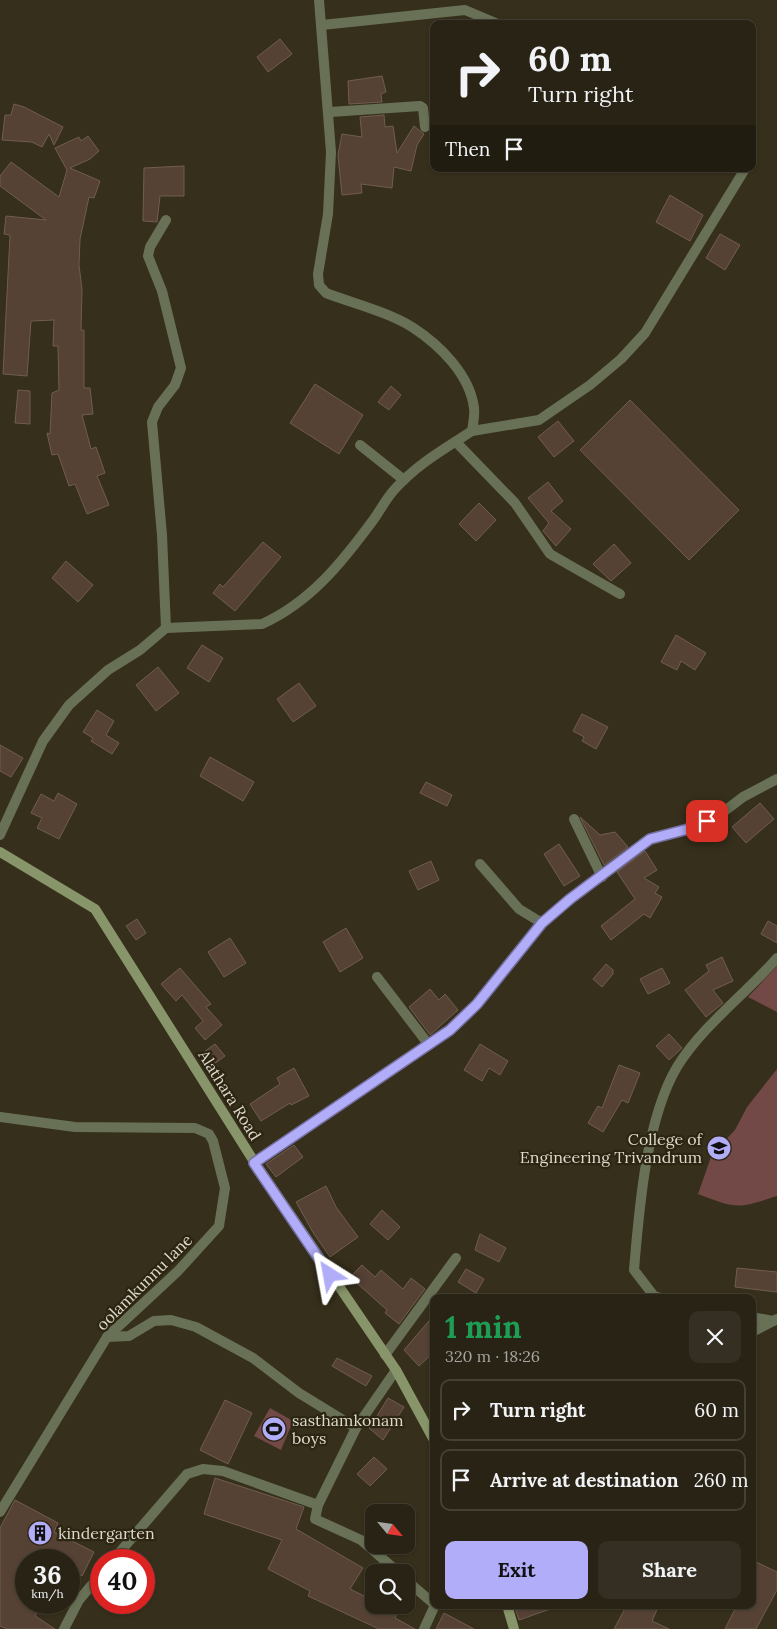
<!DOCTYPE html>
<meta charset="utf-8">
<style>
:root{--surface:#282314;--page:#342f22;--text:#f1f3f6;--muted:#a5a4a0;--line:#444034;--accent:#b2adf9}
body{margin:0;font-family:Lora,serif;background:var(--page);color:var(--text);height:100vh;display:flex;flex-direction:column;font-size:19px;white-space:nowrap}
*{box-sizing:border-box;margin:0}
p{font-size:16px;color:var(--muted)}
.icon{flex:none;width:28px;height:28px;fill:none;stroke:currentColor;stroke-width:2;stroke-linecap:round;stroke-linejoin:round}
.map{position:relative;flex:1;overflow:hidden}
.details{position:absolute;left:430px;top:1294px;width:326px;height:315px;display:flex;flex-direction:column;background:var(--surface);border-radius:10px;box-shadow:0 1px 4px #0004,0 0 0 1px var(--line)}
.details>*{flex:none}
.guide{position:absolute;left:430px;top:20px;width:326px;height:152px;border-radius:10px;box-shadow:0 1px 4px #0004,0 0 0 1px var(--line);background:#282314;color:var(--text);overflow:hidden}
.needle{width:32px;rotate:119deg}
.buttons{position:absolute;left:365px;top:1504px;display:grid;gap:10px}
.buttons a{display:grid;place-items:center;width:50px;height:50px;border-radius:10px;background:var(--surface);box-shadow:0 1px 4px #0004,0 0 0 1px var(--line);font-size:25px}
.speed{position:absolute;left:15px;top:1549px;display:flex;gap:10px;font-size:25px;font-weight:700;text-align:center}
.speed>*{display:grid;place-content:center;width:65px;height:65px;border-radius:50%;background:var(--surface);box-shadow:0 1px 4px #0004,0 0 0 1px var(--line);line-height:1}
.speed small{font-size:12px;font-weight:400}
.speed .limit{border:8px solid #d22;background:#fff;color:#111}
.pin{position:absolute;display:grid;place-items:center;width:42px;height:42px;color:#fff;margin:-21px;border-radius:10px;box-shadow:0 2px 8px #0006}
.me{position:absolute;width:55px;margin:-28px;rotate:326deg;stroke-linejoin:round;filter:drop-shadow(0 0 4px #0008)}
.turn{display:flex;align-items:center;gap:18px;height:105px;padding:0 15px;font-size:22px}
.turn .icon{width:65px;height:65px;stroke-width:2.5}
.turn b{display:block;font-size:35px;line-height:42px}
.then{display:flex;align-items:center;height:48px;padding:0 15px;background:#0003;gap:10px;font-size:19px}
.round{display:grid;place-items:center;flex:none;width:52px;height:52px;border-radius:10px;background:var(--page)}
.overview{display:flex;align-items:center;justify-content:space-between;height:85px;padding:0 15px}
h1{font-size:30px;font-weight:800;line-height:38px;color:#1e9e55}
.primary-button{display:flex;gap:10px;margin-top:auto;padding:10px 15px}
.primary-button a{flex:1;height:58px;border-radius:10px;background:var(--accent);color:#111;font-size:20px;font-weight:800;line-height:58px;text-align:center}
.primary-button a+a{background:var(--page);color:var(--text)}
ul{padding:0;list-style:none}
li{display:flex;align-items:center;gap:15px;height:62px;margin:0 10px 8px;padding:0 5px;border:2px solid var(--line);border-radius:10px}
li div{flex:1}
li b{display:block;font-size:19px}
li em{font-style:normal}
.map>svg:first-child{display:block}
.green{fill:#724946}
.building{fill:#554235;stroke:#715d4f}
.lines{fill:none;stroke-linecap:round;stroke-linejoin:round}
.street{stroke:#687156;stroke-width:10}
.secondary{stroke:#88956a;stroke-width:10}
.route-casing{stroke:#7470a2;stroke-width:12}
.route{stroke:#b2adf9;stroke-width:9}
.labels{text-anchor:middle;stroke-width:4.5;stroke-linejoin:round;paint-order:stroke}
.street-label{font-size:16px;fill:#ddd9cd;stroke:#2c2511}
.poi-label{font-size:16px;fill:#ddd9cd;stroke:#2c2511;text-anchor:start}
</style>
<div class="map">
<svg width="777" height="1629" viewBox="0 0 777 1629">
<rect width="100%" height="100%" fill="#362f1b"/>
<!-- green -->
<g class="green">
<polygon points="777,966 777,1012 748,997"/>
<path d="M777,1069v127c-40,13 -40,13 -79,-2l14,-40 23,-24 12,-23z"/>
<polygon points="270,1408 293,1421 281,1450 254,1436"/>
</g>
<!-- building -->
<g class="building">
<polygon points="280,39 292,54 268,72 257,57"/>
<polygon points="382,76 386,92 381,94 382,102 349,104 348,81"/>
<polygon points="14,104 24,107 63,127 54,145 49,134 42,147 32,142 2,140 5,115 11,115"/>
<polygon points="384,115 385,127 393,126 397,153 414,126 424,134 417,145 411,171 394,167 392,188 361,184 362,193 342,195 338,155 342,134 362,137 360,117"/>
<polygon points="88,136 99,151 90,159 70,168 100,181 94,198 89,197 80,239 79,265 82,290 81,330 84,330 84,388 90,388 93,414 82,415 91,449 96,447 105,473 97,476 109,505 87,514 75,484 69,486 58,454 52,455 47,433 50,434 52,393 59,390 58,346 53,346 54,320 31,321 27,376 3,374 10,235 4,234 6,216 46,220 0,186 0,176 11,162 59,197 67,170 55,148 79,137 81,141"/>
<polygon points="184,166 184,196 160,196 157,222 143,221 144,168"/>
<polygon points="670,195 703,215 690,241 656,222"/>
<polygon points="720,234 740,245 725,270 706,258"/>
<polygon points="315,384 363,415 339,454 290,423"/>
<polygon points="391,386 401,395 389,410 378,402"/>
<polygon points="18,390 30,391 30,424 15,423"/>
<polygon points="630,400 739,510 689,560 580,450"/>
<polygon points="558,421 574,441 554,457 538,437"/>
<polygon points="548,482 563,501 551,511 571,529 556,546 543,531 549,523 528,498"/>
<polygon points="479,503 496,520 476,541 459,524"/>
<polygon points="263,542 281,557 235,611 213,593 220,584 223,587"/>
<polygon points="614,544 631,563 611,581 593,564"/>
<polygon points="66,561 93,585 78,602 52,578"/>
<polygon points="676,635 706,653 695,670 681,661 677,670 661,662"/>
<polygon points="202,645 223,658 209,682 187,668"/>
<polygon points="158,667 179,693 156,711 136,685"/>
<polygon points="299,683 316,706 293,722 277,699"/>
<polygon points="97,710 114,721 106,735 119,743 112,754 91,741 93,738 83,732"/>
<polygon points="582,714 608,727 596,749 582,741 584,737 573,731"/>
<polygon points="0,745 23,758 11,777 0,771"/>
<polygon points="210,757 254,782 243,801 200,776"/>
<polygon points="426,782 452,795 447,806 420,793"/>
<polygon points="58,793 77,804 59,839 37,828 42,818 31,813 41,794 54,801"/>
<polygon points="760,803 774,819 746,843 732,827"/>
<polygon points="580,817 600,835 615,832 628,847 604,865"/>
<polygon points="559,844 580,876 564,886 544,854"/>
<polygon points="645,851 657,870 644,878 659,887 655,893 662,897 650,918 644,914 611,940 601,926 635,899 617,872"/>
<polygon points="431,861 439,880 418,890 409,871"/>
<polygon points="137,919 146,933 136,940 126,926"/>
<polygon points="768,921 777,926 777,943 761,934"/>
<polygon points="346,928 363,958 340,972 323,942"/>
<polygon points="230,938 246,963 224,977 208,952"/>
<polygon points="722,957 733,981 713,990 723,1003 706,1017 685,990 709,971 706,965"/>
<polygon points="606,964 613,970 613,974 602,987 593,979"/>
<polygon points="180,968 211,1004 206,1007 222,1025 205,1040 195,1028 203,1021 182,995 176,1001 161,984"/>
<polygon points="662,968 670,983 648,994 640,979"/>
<polygon points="430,989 439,1000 445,994 458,1010 430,1035 409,1007"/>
<polygon points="669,1034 682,1048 669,1060 656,1046"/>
<polygon points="215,1044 225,1056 214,1064 204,1052"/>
<polygon points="480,1044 508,1061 500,1075 489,1068 482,1081 464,1070"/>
<polygon points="619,1065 640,1073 628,1103 622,1100 603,1132 588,1123 598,1106 602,1108"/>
<polygon points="294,1068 309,1096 291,1105 290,1103 261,1121 250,1104 280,1084 277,1078"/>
<polygon points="294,1145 303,1157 276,1177 266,1164"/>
<polygon points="326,1186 336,1207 358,1237 330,1257 314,1234 296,1202"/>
<polygon points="382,1210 400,1227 388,1240 370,1224"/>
<polygon points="480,1234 506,1248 499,1262 475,1250"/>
<polygon points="362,1265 375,1277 381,1270 403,1289 411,1278 425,1289 399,1324 385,1313 387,1310 350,1277"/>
<polygon points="737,1268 777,1272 777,1292 735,1287"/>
<polygon points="466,1269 484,1279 476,1293 458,1282"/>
<polygon points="434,1315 434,1352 419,1366 404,1350"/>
<polygon points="337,1358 372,1376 366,1386 332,1366"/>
<polygon points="388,1398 404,1407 383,1440 369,1428 379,1417 377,1416"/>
<polygon points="225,1400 252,1413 228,1464 200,1450"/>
<polygon points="374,1457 387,1469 370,1486 357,1474"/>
<polygon points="215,1478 304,1507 296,1529 363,1568 350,1589 374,1601 374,1605 400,1605 395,1618 415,1629 379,1629 308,1596 310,1591 268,1569 282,1540 204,1514"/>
<polygon points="15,1500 58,1523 54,1532 94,1552 82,1576 69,1570 69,1560 26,1560 26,1602 42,1602 35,1616 55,1629 7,1629 0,1626 0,1528"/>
<polygon points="752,1560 777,1572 777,1590 756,1629 725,1629 737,1605 752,1605"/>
<polygon points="514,1605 556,1605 556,1607 519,1620"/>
<polygon points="627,1605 659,1605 652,1621 669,1629 614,1629"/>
<polygon points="444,1613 474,1629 436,1629"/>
</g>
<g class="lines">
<!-- street -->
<g class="street">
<polyline points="322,25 465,10 498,24"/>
<polyline points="330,112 420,106 423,108 425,127"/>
<polyline points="166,220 150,247 148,256 162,291 181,368 175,385 158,407 152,422 162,535 166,628"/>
<polyline points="472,431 539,420 590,385 621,359 645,333 745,169"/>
<polyline points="456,442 515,503 550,554 620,594"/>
<polyline points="360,445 404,480"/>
<polyline points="574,819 602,877"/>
<path d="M0,835l43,-94 26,-36 39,-35 32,-20 26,-22 96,-4c49,-22 81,-63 112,-105 7,-10 12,-20 20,-29 22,-25 50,-41 78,-59 1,-7 3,-16 2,-23 -4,-33 -34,-63 -62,-81 -24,-15 -60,-24 -86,-34l-7,-8 -1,-11 10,-60 3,-62 -12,-152"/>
<polyline points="480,864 519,909 542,923"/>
<polyline points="377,977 429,1045"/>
<polyline points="0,1117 75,1127 195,1128 209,1134 213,1141 225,1188 219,1226 178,1271 107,1337 0,1512"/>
<polyline points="255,1163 450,1030 477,1004 542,923 570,899 650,839 692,828 722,813 743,797 777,779"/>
<path d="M661,1298l-7,-2 -20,-26c5,-60 12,-151 43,-203 26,-42 68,-72 100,-109"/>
<polyline points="752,1317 773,1321"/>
<polyline points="752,1332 777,1319"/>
<polyline points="107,1337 129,1336 154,1321 171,1320 196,1327 253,1358 299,1393 356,1428"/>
<polyline points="385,1355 456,1258"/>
<polyline points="396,1370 356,1428 318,1505 315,1519 361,1540 398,1572"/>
<polyline points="113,1560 187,1474 203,1469 223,1471 318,1505"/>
<polyline points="406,1580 434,1604"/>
<polyline points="64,1629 79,1600 101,1574"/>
<polyline points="424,1629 435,1605"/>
</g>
<!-- secondary -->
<g class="secondary">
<polyline points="0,852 95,909 255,1163 396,1370 434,1440"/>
<polyline points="507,1605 514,1629"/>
</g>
</g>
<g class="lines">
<defs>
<polyline id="route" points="330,1275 254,1163 450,1030 477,1004 542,923 570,899 650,839 692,828 707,821"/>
</defs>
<!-- route casing -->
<use href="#route" class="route-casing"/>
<!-- route -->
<use href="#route" class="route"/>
</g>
<!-- icons -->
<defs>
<symbol id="university-disc" viewBox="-11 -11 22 22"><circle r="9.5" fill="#b2adf9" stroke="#2c2511"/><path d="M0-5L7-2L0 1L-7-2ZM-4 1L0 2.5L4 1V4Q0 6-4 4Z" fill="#111"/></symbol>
<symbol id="stadium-disc" viewBox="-11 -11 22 22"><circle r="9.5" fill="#b2adf9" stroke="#2c2511"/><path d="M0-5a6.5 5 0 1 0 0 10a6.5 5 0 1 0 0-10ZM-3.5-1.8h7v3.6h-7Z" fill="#111"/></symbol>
<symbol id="building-disc" viewBox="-11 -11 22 22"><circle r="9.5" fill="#b2adf9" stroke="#2c2511"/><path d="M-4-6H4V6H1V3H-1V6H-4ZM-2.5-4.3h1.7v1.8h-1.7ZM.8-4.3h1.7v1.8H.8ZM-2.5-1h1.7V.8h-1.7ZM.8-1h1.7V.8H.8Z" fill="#111"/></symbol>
</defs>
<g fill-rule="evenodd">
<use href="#university-disc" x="705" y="1134" width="28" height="28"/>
<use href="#stadium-disc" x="260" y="1415" width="28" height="28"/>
<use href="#building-disc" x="26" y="1519" width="28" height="28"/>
</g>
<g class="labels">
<!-- street labels -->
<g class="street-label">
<text transform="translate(230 1095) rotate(58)" y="6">Alathara Road</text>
<text transform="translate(144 1282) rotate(-45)" y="6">oolamkunnu lane</text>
</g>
<!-- poi labels -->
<g class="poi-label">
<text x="702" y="1145" text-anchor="end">College of<tspan x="702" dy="18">Engineering Trivandrum</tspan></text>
<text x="292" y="1426">sasthamkonam<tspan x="292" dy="18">boys</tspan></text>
<text x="58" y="1539">kindergarten</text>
</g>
</g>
</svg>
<div class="buttons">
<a><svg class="needle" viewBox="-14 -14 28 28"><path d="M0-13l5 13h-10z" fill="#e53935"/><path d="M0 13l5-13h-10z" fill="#a5a4a0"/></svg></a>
<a><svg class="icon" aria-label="search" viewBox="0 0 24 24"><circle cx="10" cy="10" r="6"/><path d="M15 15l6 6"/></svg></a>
</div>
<div class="speed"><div>36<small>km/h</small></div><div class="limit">40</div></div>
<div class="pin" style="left:707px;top:821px;background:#d93025"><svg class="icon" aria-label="arrive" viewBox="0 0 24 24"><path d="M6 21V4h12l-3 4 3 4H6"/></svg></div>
<svg class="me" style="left:330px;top:1275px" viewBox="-20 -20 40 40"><path d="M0-17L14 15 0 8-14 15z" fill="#b2adf9" stroke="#fff" stroke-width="4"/></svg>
<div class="guide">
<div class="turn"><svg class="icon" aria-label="right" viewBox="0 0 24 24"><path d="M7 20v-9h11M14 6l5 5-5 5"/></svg><div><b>60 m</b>Turn right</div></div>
<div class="then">Then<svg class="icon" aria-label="arrive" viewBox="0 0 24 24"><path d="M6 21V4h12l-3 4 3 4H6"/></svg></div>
</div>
<section class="details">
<div class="overview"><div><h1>1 min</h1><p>320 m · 18:26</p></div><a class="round"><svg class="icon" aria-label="close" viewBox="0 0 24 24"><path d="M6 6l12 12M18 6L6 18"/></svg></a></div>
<ul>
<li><svg class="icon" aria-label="right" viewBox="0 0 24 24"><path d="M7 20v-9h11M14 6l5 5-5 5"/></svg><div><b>Turn right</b></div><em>60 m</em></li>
<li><svg class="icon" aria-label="arrive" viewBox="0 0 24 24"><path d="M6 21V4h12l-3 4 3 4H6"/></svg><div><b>Arrive at destination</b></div><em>260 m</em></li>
</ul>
<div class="primary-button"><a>Exit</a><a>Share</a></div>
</section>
</div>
